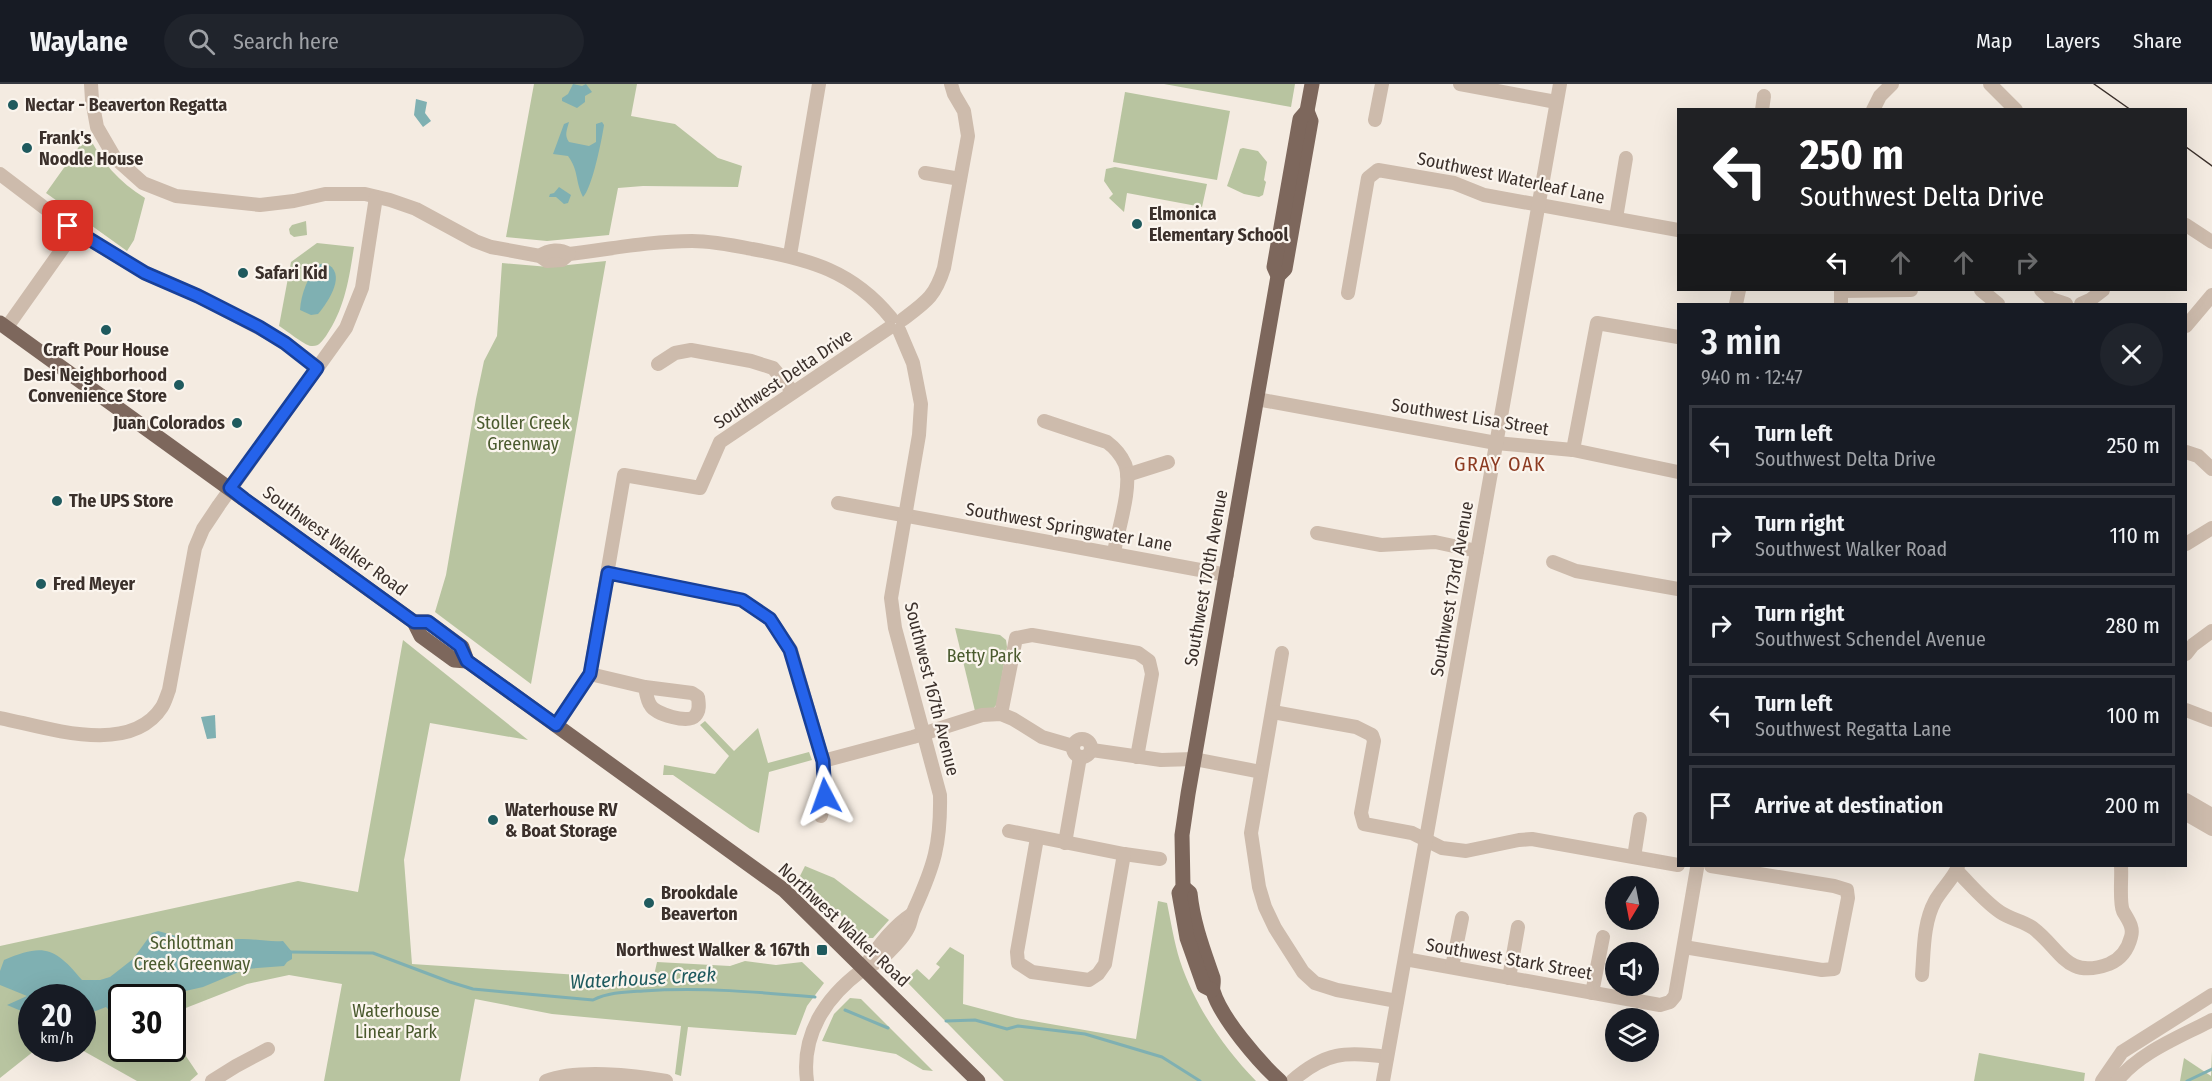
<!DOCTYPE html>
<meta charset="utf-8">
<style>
:root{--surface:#171b24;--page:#20242c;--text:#f1f3f6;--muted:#9ea1a6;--line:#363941}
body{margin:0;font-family:"Fira Sans Condensed",sans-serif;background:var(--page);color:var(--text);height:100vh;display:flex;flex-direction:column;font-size:22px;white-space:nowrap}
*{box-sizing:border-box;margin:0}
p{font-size:20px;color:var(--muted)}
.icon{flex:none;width:33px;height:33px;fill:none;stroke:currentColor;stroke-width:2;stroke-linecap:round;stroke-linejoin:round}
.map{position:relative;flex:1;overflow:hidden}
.side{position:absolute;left:1677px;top:219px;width:510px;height:564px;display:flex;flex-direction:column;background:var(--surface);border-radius:0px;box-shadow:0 6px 24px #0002}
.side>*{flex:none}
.guide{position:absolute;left:1677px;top:24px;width:510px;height:183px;border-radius:0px;box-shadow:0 6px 24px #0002;background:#202124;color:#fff;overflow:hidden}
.needle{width:39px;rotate:190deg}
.tools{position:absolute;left:1605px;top:792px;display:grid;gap:12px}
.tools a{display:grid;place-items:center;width:54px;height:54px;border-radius:50%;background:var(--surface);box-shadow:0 6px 24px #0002;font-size:30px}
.speed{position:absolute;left:18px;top:900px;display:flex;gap:12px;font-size:30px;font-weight:700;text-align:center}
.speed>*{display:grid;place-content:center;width:78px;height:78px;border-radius:50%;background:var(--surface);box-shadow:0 6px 24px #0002;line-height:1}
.speed small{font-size:15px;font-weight:400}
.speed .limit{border:3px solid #111;border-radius:9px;background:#fff;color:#111}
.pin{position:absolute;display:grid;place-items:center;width:51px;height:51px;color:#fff;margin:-26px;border-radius:12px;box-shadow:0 3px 9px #0006}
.me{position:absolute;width:66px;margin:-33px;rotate:356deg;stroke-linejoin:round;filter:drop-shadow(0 0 4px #0008)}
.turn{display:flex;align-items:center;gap:21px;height:126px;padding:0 24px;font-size:27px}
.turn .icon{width:78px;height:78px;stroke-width:2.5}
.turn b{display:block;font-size:42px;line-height:51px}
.lanes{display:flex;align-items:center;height:57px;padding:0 24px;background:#0003;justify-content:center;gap:30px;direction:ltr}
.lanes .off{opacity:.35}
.round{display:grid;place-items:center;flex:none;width:63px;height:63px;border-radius:32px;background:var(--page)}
.headline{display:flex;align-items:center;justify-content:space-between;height:102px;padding:0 24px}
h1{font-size:36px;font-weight:600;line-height:45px}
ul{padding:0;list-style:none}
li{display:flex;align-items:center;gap:18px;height:81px;margin:0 12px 9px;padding:0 12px;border:3px solid var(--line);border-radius:0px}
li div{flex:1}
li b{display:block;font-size:22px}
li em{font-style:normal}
header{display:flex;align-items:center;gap:36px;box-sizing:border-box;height:84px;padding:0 30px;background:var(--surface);border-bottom:2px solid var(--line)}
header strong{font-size:28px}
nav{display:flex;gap:33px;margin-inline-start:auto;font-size:21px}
.search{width:420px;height:54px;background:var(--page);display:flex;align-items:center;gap:15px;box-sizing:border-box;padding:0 21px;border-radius:33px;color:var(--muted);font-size:22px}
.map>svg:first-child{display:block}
.green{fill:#b8c4a0}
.water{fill:#7fb0b2}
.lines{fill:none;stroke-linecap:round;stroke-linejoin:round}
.stream{stroke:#7fb0b2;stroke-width:3}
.minor{stroke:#cdbbac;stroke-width:14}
.major{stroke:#7d675c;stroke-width:15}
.tram{stroke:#3b302b;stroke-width:1.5}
.route-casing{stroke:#184099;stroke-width:15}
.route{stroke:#2563eb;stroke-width:10}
.poi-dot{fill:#1f5a5e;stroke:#fbf5ee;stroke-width:2}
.labels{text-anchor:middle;stroke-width:4.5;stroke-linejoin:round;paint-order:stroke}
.poi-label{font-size:18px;font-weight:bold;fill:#3b302b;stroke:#fbf5ee;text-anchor:start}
.street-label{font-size:18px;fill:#3b302b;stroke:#fbf5ee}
.park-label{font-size:18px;fill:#4a5a2e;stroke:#fbf5ee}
.neighbourhood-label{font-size:20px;letter-spacing:1.5px;fill:#8c3b22;stroke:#fbf5ee}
.water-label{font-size:20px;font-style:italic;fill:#1f5a5e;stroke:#fbf5ee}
</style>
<header>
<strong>Waylane</strong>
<div class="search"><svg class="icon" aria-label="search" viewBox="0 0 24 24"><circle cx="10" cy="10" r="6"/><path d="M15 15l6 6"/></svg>Search here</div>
<nav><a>Map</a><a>Layers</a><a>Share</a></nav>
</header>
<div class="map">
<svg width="2212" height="997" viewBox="0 0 2212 997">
<rect width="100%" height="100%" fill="#f4ebe1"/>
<!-- green -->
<g class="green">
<polygon points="534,0 637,0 631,32 675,40 718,74 742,82 738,103 643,102 618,104 609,151 547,157 506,153"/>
<polygon points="1164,0 1295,0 1291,23"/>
<polygon points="1125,8 1230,27 1217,96 1113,78"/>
<path d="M88,50c13,28 31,48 57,64l-11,42 -7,11 -81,-58z"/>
<polygon points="1243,64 1258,67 1267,78 1264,96 1266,98 1263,111 1259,113 1244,110 1227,102 1240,65"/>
<polygon points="1115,83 1207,100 1202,123 1127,109 1124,128 1109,114 1113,110 1104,97 1106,85"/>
<polygon points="306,137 307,151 294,153 290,150 289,145 292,141"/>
<path d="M317,159l37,4c-5,32 -9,61 -28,89 -4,5 -7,11 -15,10 -7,-1 -25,-16 -32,-20l12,-64z"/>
<polygon points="606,177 531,600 435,528 446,491 476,315 484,277 497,252 502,179 549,183"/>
<polygon points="955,544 1000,551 1006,556 1007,563 997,620 993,625 975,627"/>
<polygon points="403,556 528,656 430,639 404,776 412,880 653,896 657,878 730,882 745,877 776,881 802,878 824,899 807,922 796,951 688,943 681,992 675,990 681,942 552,930 475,915 460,997 324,997 342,900 289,891 247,900 173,929 172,914 122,914 122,964 172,964 173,953 198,990 190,997 137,997 80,965 82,964 82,914 32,914 32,964 65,965 34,967 0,994 0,862 298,797 358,808"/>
<polygon points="705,637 734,667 758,644 768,679 809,668 812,676 769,688 759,749 750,745 673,691 663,691 664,681 715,690 729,672 700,641"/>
<polygon points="805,782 834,794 889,836 873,854 864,854 800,792"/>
<path d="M1158,817l9,2c4,19 7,39 13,58 15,45 43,86 76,120h-252l-99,-101 12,-11 12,11 11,-13 -4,-3 14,-17 14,8 -1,49 53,14 120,21z"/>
<polygon points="850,914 861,915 933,987 923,986 896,970 822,957 834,930"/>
<polygon points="2212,967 2212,997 2180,997 2184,974 2211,992"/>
<polygon points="1979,969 2085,989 2084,997 1974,997"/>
</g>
<!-- water -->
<g class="water">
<polygon points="573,0 582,2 586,0 592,8 585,12 585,18 577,24 562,17 562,14 568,10"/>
<polygon points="416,15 427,18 425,29 431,37 423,43 414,31"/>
<path d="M569,38c-2,8 -5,13 0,20l20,4 7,-4v-18l6,-2 2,3c-2,14 -12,64 -21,72 -8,-16 -4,-26 -15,-41l-15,-2 11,-30z"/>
<polygon points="559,103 571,111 568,119 564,120 556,113 549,113 550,110 554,109"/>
<path d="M325,179c23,9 4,38 -7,51l-7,1 -11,-5c1,-17 8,-32 17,-45z"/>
<polygon points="215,631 216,654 207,655 201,633"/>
<path d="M158,847l29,8 17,2 10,6c21,-15 46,-4 69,-6l9,11v7l-5,3 -3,4 -38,3 -43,18 -44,10 -37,1 -1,8 -9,7 -6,-6 -13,5 -7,7 -3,-4 -1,-17h-50l-1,20 -5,-5 -19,-8 20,-9 -27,-11v-14l4,-11c39,-17 51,-13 78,20h18l10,-3 23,-18 19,-26z"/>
</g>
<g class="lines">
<!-- stream -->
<g class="stream">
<path d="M289,868l84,1 77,29 23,7 120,11c16,-8 33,-8 50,-9 58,-4 115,1 172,6"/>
<polyline points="845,926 888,944"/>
<polyline points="946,937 975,936 1007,945 1018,942 1085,950 1162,973 1200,997"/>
<polyline points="2187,997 2212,985"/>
</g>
<!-- minor -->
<g class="minor">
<path d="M91,0l1,16 5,27 18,31 28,25 33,13 84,9 34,-4 31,-7h40l25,6 26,9 59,32 16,6 49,9 7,5 15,-1 7,-6c41,-5 82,-13 123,-13 20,0 40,4 60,8 57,10 101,22 139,69"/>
<polyline points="1460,0 1556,18"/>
<polyline points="1990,0 2016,26"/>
<polyline points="1762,26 1764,12"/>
<polyline points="1873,26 1880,12 1892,0"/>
<polyline points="1375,36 1382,0"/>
<polyline points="925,89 960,95"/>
<polyline points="0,90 75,147 145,189 198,212 259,244 286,259 317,284"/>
<polyline points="1616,134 1626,74"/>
<polyline points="2186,141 2212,158"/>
<polyline points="790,171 819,0"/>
<path d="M540,172c9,-7 20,-7 29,-2"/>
<polyline points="1981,206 1998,220"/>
<polyline points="2041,206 2051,215 2066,220"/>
<polyline points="1841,207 1911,206"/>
<polyline points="1348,209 1368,94 1378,86 1454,99 1484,111 1678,146"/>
<polyline points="1736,220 1739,206"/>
<polyline points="1841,220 1841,206"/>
<polyline points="2081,220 2090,216 2103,206"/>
<path d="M902,236c24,-18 33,-23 42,-52l24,-132 -4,-25 -10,-17 -3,-10"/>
<polyline points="2186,242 2212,211"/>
<polyline points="7,243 75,147"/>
<polyline points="658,280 675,269 691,266 751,277 773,284 793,308"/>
<polyline points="1257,315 1496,359 1573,366 1678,388"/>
<path d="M1044,337l63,21c8,6 14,13 18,22 8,21 -7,66 -11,88"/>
<polyline points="1573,366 1597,239 1678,253"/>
<polyline points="2186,368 2198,372 2212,385"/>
<polyline points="1127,391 1168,378"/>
<polyline points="838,419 1227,491"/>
<polyline points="1317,449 1381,461 1435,458 1477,467"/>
<polyline points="2186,460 2212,444"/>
<polyline points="1553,478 1576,487 1678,505"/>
<polyline points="608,489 742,516 770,535 791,566 823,677 825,712 821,732"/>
<polyline points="1282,569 1251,749 1259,803 1265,823 1275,844 1303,888 1315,899 1337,906 1397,917"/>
<polyline points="2186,570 2193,561 2212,547"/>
<path d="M590,590l55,13 47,6 6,4c1,7 2,14 -3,19 -7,8 -39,-2 -44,-10 -4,-5 -5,-14 -6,-19"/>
<polyline points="2186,626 2212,636"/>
<polyline points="1273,628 1356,643 1372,651 1374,657 1361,729 1364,740 1412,749 1442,764 1466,767 1519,756 1532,755 1678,781"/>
<polyline points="1001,630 1016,554 1032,551 1138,569 1149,577 1152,590 1137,673"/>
<path d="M0,634c46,9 130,39 162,-11 3,-5 5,-12 7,-17l26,-142 8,-19 16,-24 127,-177 16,-40 14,-91"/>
<polyline points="556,641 590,590 624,391 700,404 720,358 889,244"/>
<circle cx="1082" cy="664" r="9"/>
<polyline points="1092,666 1161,676 1194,675 1261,688"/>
<polyline points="823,677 913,653 982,631 1001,630 1013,635 1042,653 1073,662"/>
<polyline points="2186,716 2212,731"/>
<polyline points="2186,730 2212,745"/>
<polyline points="1009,747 1124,770 1160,775"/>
<polyline points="1037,754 1017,868 1018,879 1032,888 1089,896 1098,890 1105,880 1124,770"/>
<polyline points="1065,759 1080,673"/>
<polyline points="1634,773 1640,735"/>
<path d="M1957,787c14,14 27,30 43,41 10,7 23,9 33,16 28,21 33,52 76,36 12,-5 19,-15 22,-27 3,-10 -3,-17 -8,-26 -4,-9 -1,-34 -2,-45"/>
<polyline points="1684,863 1822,886 1834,885 1848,814 1847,806 1834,802 1711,782"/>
<polyline points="1405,875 1660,921 1670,918 1675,912 1697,784"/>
<polyline points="1452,883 1462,834"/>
<path d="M864,884c13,-21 28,-41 48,-54"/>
<path d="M1922,891c2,-24 1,-52 13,-74 6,-11 21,-26 23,-35"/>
<polyline points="1509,894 1518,843"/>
<polyline points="1592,909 1603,853"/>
<polyline points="212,997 236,982 268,965"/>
<path d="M546,997c31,-12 88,-6 120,0"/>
<path d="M807,997c-6,-46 18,-83 54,-110 6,-4 14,-7 20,-12 9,-7 22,-21 27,-31 3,-5 3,-12 6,-18 20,-44 27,-66 26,-115l-45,-167 -4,-30 28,-163 2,-31 -8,-41 -14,-33"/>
<path d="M1292,997c33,-29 54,-30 95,-24"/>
<polyline points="1383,997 1560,0"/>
<polyline points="2102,997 2122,968 2212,911"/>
<path d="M2117,997c23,-29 63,-44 95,-61"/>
</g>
<!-- major -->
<g class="major">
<polyline points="1278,192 1285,185 1311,37 1307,27"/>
<polyline points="0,239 414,538 421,552 454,576 467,577"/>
<polyline points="414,538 428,538 462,563 467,577 784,806 978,997"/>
<path d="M1183,803l7,6c3,30 13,56 23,85 1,5 -1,9 0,13 8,27 46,71 67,90"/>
<polyline points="1212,906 1204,902 1187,854 1179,809 1183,803 1182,751 1188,710 1278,192 1274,183 1300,35 1307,27 1312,0"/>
</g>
<!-- tram -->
<g class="tram">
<polyline points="2094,0 2131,26"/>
<polyline points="2186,63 2212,82"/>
</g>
</g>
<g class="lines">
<defs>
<polyline id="route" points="68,142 145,189 198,212 259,243 285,259 317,284 230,404 244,415 414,538 428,538 460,562 467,577 556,641 590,590 608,489 742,516 770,535 790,566 823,677 825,712"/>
</defs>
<!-- route casing -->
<use href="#route" class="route-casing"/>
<!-- route -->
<use href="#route" class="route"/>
</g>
<!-- markers -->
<g class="poi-dot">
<circle cx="13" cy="21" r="6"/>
<circle cx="27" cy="64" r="6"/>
<circle cx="1137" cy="140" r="6"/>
<circle cx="243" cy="189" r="6"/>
<circle cx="106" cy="246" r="6"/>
<circle cx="179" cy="301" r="6"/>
<circle cx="237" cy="339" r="6"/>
<circle cx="57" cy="417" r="6"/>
<circle cx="41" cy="500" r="6"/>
<circle cx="493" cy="736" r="6"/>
<circle cx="649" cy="819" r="6"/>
<rect x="816" y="860" width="12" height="12" rx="3"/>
</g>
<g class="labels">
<!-- poi labels -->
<g class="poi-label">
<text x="25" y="27">Nectar - Beaverton Regatta</text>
<text x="39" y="60">Frank's<tspan x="39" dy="21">Noodle House</tspan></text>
<text x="1149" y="136">Elmonica<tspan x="1149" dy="21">Elementary School</tspan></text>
<text x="255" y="195">Safari Kid</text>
<text x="106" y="272" text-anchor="middle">Craft Pour House</text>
<text x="167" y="297" text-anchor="end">Desi Neighborhood<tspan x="167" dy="21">Convenience Store</tspan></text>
<text x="225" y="345" text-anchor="end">Juan Colorados</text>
<text x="69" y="423">The UPS Store</text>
<text x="53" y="506">Fred Meyer</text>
<text x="505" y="732">Waterhouse RV<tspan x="505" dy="21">&amp; Boat Storage</tspan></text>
<text x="661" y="815">Brookdale<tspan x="661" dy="21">Beaverton</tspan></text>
<text x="810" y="872" text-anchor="end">Northwest Walker &amp; 167th</text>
</g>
<!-- street labels -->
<g class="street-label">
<text transform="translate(1511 94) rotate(12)" y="6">Southwest Waterleaf Lane</text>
<text transform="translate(783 295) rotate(-34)" y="6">Southwest Delta Drive</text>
<text transform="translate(1470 333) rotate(9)" y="6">Southwest Lisa Street</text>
<text transform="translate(1069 443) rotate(10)" y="6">Southwest Springwater Lane</text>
<text transform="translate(335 457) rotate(36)" y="6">Southwest Walker Road</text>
<text transform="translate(1206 494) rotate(-80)" y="6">Southwest 170th Avenue</text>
<text transform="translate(1452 505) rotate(-80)" y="6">Southwest 173rd Avenue</text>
<text transform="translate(932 605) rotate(76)" y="6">Southwest 167th Avenue</text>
<text transform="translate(844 841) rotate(43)" y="6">Northwest Walker Road</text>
<text transform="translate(1509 875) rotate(10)" y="6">Southwest Stark Street</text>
</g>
<!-- park labels -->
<g class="park-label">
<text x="523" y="345">Stoller Creek<tspan x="523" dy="21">Greenway</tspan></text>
<text x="984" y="578">Betty Park</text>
<text x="192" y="865">Schlottman<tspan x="192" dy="21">Creek Greenway</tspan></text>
<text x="396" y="933">Waterhouse<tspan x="396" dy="21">Linear Park</tspan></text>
</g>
<!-- neighbourhood labels -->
<g class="neighbourhood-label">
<text x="1500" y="387">GRAY OAK</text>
</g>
<!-- water labels -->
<g class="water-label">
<text transform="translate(643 894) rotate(-3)" y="7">Waterhouse Creek</text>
</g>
</g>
</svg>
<div class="tools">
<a><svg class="needle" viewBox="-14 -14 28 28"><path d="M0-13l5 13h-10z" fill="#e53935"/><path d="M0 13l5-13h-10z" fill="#9ea1a6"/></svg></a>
<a><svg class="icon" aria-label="sound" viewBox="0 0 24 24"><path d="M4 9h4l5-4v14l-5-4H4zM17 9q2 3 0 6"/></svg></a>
<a><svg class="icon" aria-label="layers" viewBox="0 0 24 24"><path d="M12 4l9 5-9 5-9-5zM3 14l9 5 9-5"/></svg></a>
</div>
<div class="speed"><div>20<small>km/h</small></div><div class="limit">30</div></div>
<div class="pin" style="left:68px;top:142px;background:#d93025"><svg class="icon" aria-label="arrive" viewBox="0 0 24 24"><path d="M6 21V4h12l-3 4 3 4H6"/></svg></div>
<svg class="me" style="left:825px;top:712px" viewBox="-20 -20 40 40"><path d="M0-17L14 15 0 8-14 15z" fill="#2563eb" stroke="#fff" stroke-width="4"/></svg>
<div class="guide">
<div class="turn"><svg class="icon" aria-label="left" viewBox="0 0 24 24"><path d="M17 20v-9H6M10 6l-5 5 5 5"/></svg><div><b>250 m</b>Southwest Delta Drive</div></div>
<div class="lanes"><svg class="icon" aria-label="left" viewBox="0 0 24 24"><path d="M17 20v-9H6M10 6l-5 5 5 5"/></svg><svg class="icon off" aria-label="ahead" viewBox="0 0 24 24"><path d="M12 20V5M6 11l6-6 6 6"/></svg><svg class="icon off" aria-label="ahead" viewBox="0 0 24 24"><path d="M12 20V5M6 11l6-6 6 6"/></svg><svg class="icon off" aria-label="right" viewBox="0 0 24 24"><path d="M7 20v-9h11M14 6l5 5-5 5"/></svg></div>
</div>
<section class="side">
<div class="headline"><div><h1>3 min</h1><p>940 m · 12:47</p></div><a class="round"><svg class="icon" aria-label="close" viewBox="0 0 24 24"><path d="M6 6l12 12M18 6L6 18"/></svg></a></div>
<ul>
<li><svg class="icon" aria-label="left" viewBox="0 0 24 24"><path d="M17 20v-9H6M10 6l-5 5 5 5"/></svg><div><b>Turn left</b><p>Southwest Delta Drive</p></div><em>250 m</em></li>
<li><svg class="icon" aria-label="right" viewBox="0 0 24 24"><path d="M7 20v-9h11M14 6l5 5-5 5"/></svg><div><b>Turn right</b><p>Southwest Walker Road</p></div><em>110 m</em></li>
<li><svg class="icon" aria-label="right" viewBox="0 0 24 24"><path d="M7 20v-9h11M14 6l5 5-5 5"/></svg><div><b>Turn right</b><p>Southwest Schendel Avenue</p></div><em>280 m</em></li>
<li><svg class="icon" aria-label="left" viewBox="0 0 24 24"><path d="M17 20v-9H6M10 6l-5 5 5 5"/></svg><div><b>Turn left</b><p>Southwest Regatta Lane</p></div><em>100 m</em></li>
<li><svg class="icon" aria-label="arrive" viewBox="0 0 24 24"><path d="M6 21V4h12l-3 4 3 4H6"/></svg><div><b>Arrive at destination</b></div><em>200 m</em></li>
</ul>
</section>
</div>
